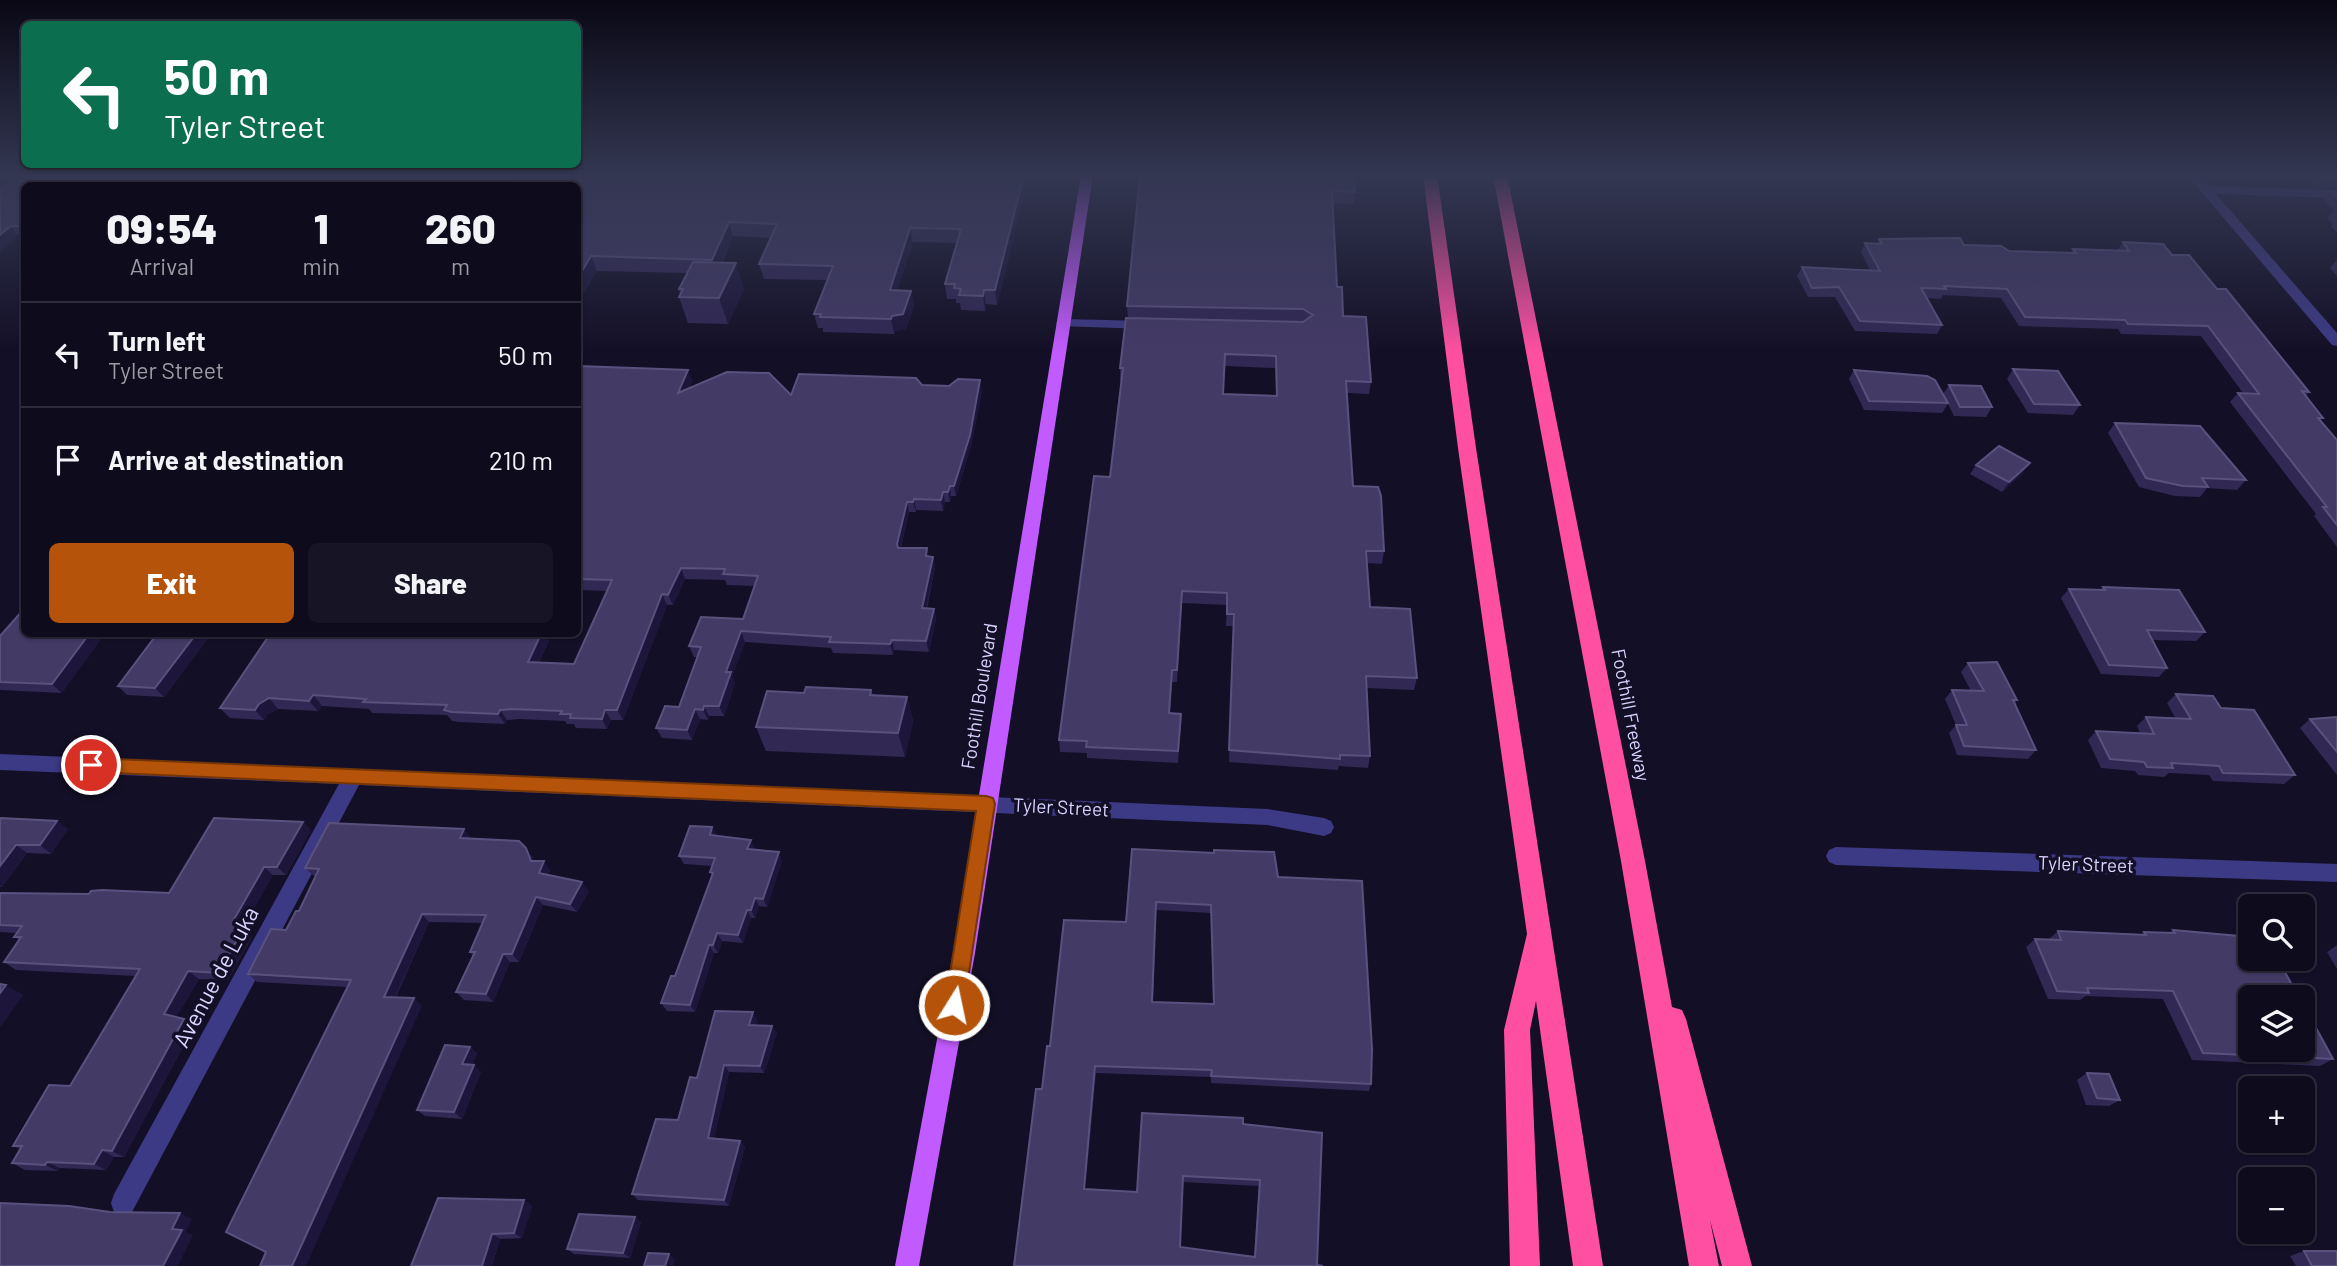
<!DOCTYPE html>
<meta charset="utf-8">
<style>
:root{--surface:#0e0b1c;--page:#171425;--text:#f1f3f6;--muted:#9b9ba3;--line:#2e2b3b;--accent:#b45309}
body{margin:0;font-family:Barlow,sans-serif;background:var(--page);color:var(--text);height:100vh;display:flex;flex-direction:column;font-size:26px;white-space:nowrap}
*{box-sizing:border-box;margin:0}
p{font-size:23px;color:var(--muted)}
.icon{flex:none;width:38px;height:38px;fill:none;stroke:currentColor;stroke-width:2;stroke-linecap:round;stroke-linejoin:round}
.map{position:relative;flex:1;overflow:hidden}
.sheet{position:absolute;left:21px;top:182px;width:560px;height:455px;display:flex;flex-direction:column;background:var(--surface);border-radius:10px;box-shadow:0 2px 5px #0004,0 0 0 2px var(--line)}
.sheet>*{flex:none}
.hud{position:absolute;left:21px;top:21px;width:560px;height:147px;border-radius:10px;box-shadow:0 2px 5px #0004,0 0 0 2px var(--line);background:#0b6e4f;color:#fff;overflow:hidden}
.buttons{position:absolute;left:2238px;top:894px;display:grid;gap:14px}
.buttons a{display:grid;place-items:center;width:77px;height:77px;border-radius:10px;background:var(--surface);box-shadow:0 2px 5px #0004,0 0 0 2px var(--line);font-size:35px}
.pin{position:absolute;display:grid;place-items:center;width:60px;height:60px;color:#fff;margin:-30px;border:4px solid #fff;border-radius:50%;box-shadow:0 2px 7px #0007}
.me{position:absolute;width:77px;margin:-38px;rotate:10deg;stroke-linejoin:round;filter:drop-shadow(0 0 5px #0008)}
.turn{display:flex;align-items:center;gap:24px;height:147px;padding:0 28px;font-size:32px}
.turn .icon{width:91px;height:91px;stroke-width:2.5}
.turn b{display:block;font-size:49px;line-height:60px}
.eta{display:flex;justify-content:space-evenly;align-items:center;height:119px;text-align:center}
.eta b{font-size:42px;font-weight:800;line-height:49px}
.primary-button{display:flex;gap:14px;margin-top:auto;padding:14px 28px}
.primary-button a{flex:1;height:80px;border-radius:10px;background:var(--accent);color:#fff;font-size:28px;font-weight:800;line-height:80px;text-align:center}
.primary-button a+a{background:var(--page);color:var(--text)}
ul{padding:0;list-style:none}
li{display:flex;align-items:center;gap:21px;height:105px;padding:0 28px;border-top:2px solid var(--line)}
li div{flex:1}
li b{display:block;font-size:26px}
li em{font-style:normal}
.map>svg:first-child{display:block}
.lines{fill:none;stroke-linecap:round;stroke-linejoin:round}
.minor{fill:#3d3a85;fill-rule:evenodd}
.primary{fill:#c25bff;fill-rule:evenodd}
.motorway{fill:#ff4fa3;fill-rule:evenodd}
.wall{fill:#312854;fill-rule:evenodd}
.shaded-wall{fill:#1d163a}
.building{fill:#433a66;stroke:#5a527e;stroke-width:2;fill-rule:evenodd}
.route{fill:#b45309;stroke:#753606;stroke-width:2}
.labels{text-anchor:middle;stroke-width:7;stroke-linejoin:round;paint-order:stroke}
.street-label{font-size:19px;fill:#d9d4ff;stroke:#130f26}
.near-street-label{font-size:23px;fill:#d9d4ff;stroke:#130f26}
</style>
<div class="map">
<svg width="2337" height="1266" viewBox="0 0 2337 1266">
<rect width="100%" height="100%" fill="#130f26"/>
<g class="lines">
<!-- minor -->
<g class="minor">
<polygon points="2187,175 2199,175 2209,186 2337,190 2337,198 2216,194 2337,333 2337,346 2332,345"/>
<polygon points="1063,319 1147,321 1154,325 1147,329 1058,326 1056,323"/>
<polygon points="0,754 1267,809 1324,818 1331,821 1334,827 1331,833 1324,836 1267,825 359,785 132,1212 123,1215 114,1212 111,1203 114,1194 339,784 0,770"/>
<polygon points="1836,847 2337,864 2337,882 1836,865 1829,862 1826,856 1829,850"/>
</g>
<!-- primary -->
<polygon class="primary" points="1081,175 1093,175 975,953 919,1266 895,1266 953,953"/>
<!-- motorway -->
<g class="motorway">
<polygon points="1423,175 1437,175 1476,448 1603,1266 1573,1266 1536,1001 1530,1030 1540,1266 1510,1266 1504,1030 1527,934 1458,448"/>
<polygon points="1493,175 1507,175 1645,861 1672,1007 1682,1010 1686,1019 1752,1266 1722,1266 1710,1220 1719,1266 1689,1266 1621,861"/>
</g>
</g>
<!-- wall -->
<g class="wall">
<polygon points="18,175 388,175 393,184 392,186 24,186 24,235 18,235 0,251 0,190"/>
<polygon points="1029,175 997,305 986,304 985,311 961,310 960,303 956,303 956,299 947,299 945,284 956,243 913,242 897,291 911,291 914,306 906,329 895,331 894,334 823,332 823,328 818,328 814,314 827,280 764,279 759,264 771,238 733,236 722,263 744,289 728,324 688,323 679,297 680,294 679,289 687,273 597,271 583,294 578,294 578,186"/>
<path d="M1140,175l215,17 -1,12 -21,-1 4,84 6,29 28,66 -2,12 -22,-1 6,93 31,65 -2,13 -15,-1 3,44 47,71 -3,12 -48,-2 4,68 -2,12 -29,-2 -1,4 -109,-8 5,-136h-8l1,-21 -45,-2 -5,79h-5l-2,31 11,12 -3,38 -91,-5v-5l-27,-1 -1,-12 51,-263 12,-96h-2v-13l183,-46 -175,-4 -1,-12zM1225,366l50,2 1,28 -53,-2z"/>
<polygon points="2300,175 2337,175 2337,188 2311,187"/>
<polygon points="2331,191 2337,191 2337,233 2331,226 2333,224 2327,218 2334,210 2324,200"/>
<polygon points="1879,239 1964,245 2009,251 2071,253 2073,249 2117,251 2123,242 2172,255 2217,289 2309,392 2306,396 2323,418 2320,420 2337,440 2337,547 2314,516 2316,514 2230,402 2238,393 2243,393 2201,336 2121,334 2118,329 2019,326 2001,298 1943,295 1941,299 1927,298 1942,325 1937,334 1855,331 1835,297 1808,297 1797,276 1802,267 1870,270 1861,252 1865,243 1877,244"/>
<polygon points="2337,260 2337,276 2330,268"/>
<polygon points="578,368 688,370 692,381 689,389 791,395 922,385 982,391 971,446 956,496 951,496 950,502 945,502 943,511 916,510 916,512 909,512 901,548 929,556 933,557 935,567 927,609 934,609 936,619 929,652 894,650 893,655 833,653 831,648 745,642 732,676 735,683 724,716 709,716 708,720 700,719 692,740 662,738 656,728 679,707 697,657 694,657 689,646 743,619 755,586 727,585 725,580 685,579 673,605 667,605 623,720 611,720 607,729 576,728 574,724 567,724 565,721 519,719 507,720 505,724 459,722 452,721 447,715 372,713 369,709 322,706 318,711 278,709 268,714 264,720 230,718 220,708 552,634 539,662 574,664 608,591 578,590"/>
<polygon points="2013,369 2080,405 2073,415 2028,413 2007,379"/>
<polygon points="1854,370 1943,394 1949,385 1992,407 1986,417 1954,416 1948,404 1942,413 1864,410 1849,379"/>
<polygon points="2115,423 2246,480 2237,490 2207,488 2200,497 2175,496 2139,487 2108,433"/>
<polygon points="1976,465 2023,473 2002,492 1970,474"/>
<polygon points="2103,587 2205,632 2196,641 2152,640 2167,668 2159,677 2101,674 2061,598 2069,589 2100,590"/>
<polygon points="157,634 211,634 164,697 127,695 118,686"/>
<polygon points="0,636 62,693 0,690"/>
<polygon points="1968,663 2017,700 2015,703 2036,750 2028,759 1957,755 1949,733 1956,725 1945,699 1952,690 1971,691 1961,672"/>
<polygon points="871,690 873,695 907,697 913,721 905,757 766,751 756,727 804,693"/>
<polygon points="2176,694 2221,708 2295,775 2284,784 2213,781 2209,775 2169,773 2164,777 2138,775 2135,771 2101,768 2088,740 2096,731 2140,733 2137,726 2146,717 2176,719 2167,703"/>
<polygon points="2337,717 2337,775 2300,728 2310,719"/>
<polygon points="0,820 68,829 51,854 27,853 2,887 0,887"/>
<polygon points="712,827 717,836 755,848 754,850 782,861 767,907 759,906 755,918 751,918 743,943 722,941 718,953 714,953 695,1012 667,1011 661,1003 675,976 712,876 710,872 712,866 684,864 679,856"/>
<polygon points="311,830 286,875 273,875 249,917 245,925 251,930 249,934 252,937 228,980 199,979 176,1017 194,1026 124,1157 114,1157 106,1170 60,1168 58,1171 25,1170 12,1163 20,1149 13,1146 70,1086 136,976 16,970 4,962 19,940 14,937 17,933 0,932 0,893 89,894 169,893"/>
<polygon points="471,838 532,856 534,861 550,870 548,875 589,891 577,912 543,905 519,962 510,962 493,1002 464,1000 456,992 473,956 470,952 483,923 429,922 396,997 422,1006 266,1252 347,987 257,982 248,974 286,930 299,911 316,876 314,876 305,868"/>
<path d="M1132,849l146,28 93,207 -2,7 -158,-8v-6l-115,-4 -11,116 52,3 106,-68 74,141 -303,1 28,-177 8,-43 76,-124zM1156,910l55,3 2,91 -60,-2zM1183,1182l76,4 -5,71 -74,-10z"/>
<polygon points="2173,930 2333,1059 2320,1066 2192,1060 2163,999 2086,996 2080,1000 2048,999 2026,947 2035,939 2049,940 2049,939 2058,931 2141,934 2144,932 2169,933"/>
<polygon points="2337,945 2337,969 2327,952"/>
<polygon points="757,1019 756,1025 777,1033 764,1073 729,1072 714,1139 740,1141 745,1147 729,1206 638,1200 632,1194 678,1120"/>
<polygon points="470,1047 477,1054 472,1065 481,1072 462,1119 425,1116 417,1110"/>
<polygon points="2087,1073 2120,1100 2109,1106 2086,1105 2077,1080"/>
<polygon points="524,1200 532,1206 522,1238 500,1239 492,1266 411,1266"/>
<polygon points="641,1222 630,1258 574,1254 567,1249"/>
<polygon points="2304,1251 2337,1266 2296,1266 2290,1256"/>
</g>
<!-- shaded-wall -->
<g class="shaded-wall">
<polygon points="388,175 393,184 392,186 380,186"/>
<polygon points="506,175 517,175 509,186 499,186"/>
<polygon points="1024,175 1029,175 997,305 995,290"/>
<polygon points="729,222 733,236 716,274 712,260"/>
<polygon points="11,226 18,235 0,251 0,235"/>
<polygon points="910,228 913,242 893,305 890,290"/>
<polygon points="591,256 597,271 583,294 578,281 578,278"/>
<polygon points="736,263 744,289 728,324 719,298"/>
<polygon points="984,290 986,304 985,311 983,296"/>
<polygon points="911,291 914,306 906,329 895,331 894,334 891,319 892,316"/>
<polygon points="688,370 692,381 682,404 678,393"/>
<polygon points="980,380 982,391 971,446 956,496 954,486"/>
<polygon points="2030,463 2023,473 2002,492 2009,482"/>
<polygon points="950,486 951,496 950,502 948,492"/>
<polygon points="943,492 945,502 943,511 941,500"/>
<polygon points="914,499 916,510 916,512 913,502"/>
<polygon points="907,502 909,512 899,555 897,544"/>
<polygon points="933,557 935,567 924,619 922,608"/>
<polygon points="681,568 685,579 673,605 668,595"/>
<polygon points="662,594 667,605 623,720 617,710"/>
<polygon points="934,609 936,619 929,652 926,641"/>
<polygon points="741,631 745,642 732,676 735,683 724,716 719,706 726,672"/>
<polygon points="89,634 105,634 62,693 52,684"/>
<polygon points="196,634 211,634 164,697 155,688"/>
<polygon points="541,634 552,634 534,672 528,662"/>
<polygon points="892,640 894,650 893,655 890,644"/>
<polygon points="313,695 322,706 318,711 309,701"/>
<polygon points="907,697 913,721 905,757 898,733"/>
<polygon points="269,698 278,709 268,714 264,720 255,710 259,704"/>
<polygon points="704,706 709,716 708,720 703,710"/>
<polygon points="695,709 700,719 692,740 687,730"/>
<polygon points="500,710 507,720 505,724 498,714"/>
<polygon points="605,710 611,720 607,729 602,719"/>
<polygon points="57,821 68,829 51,854 40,845"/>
<polygon points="303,822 311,830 286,875 277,867"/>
<polygon points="712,827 717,835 714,844 710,835"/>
<polygon points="464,829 471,838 467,847 460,838"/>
<polygon points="751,840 755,848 751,858 747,849"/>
<polygon points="16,845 27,853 2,887 0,886 0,866"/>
<polygon points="526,848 532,856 538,869 531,861"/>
<polygon points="779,852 782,861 767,907 763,899"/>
<polygon points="544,861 550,870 545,882 539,873"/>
<polygon points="264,867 273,875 245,925 251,930 249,934 252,937 228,980 219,973 233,921"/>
<polygon points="582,882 589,891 577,912 570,904"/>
<polygon points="536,897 543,905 519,962 512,954"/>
<polygon points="755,898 759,906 755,918 751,910"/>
<polygon points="747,910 751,918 743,943 738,935"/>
<polygon points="422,914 429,922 392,1004 384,997"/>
<polygon points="717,933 722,941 718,953 713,945"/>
<polygon points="709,945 714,953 695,1012 690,1005"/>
<polygon points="503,954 510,962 493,1002 486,994"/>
<polygon points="188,971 199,979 174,1021 164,1014"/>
<polygon points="6,985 23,995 0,1028 0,993"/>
<polygon points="414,998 422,1006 306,1266 292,1266"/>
<polygon points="753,1012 757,1019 754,1032 749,1025"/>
<polygon points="184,1019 194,1026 124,1157 112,1151"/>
<polygon points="772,1026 777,1033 764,1073 760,1066"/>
<polygon points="470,1047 477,1054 470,1071 462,1064"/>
<polygon points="474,1065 481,1072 462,1119 454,1112"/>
<polygon points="724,1065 729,1072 713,1145 708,1138"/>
<polygon points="1095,1066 1096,1073 1085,1195 1084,1189"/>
<polygon points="740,1141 745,1147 729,1206 724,1200"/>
<polygon points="102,1150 114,1157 106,1170 94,1164"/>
<polygon points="47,1162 60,1168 58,1171 45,1165"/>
<polygon points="524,1200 532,1206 522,1238 514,1233"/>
<polygon points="180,1213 192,1219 186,1232 193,1235 178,1266 163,1266 172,1229"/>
<polygon points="635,1217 641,1222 630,1258 623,1253"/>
<polygon points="492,1234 500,1239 492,1266 482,1266"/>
<polygon points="669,1254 675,1259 673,1266 665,1266"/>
</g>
<!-- building -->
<g class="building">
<polygon points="18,175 388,175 380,186 24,186 24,226 11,226 0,235 0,198 2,197 0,197 0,190"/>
<polygon points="398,175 506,175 499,186 396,186"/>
<polygon points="584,175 1024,175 995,290 984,290 983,296 959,295 961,289 954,288 955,284 945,284 961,229 910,228 890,290 911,291 903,314 892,316 891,319 820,317 821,314 814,314 833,266 759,264 777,224 729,222 712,260 591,256 578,278 577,186"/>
<path d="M1140,175h214l1,17 -23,-1 5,96h5l1,29 23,1 5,65 -25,-1 7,105 25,1 3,9 3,55h-18l4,56 40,2 7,69 -51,-2 4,80 -30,-1v4l-111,-9 5,-136h-7v-21l-45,-2 -5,79h-5l-3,43 12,1 -3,37 -92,-4 1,-6 -28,-1 35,-264 16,1 13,-109h-3l6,-50 177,4 10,-7 -10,-6 -176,-3zM1225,354l51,2 1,40 -54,-2z"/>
<polygon points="2315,175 2337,175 2337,179 2318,178"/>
<polygon points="2331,191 2337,191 2337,197"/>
<polygon points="1960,238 1964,245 2001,246 2009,251 2076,253 2073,249 2129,251 2123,242 2163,244 2172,255 2189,255 2217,289 2226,289 2309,392 2302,391 2323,418 2318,418 2337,440 2337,525 2323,507 2327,507 2238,393 2259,394 2208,326 2128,324 2125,320 2025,317 2007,289 1944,286 1946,289 1921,288 1942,325 1860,321 1839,287 1812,288 1802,267 1880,271 1865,243 1882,244 1879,239"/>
<polygon points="693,262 736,263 719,298 679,297 683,289 679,289"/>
<polygon points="578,366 688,370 678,393 727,372 769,373 791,395 799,374 916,378 922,385 949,386 958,379 980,380 970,435 954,486 950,486 948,492 943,492 941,500 914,499 913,502 907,502 897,544 898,548 927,548 926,556 933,557 922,608 934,609 926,641 892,640 890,644 829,642 831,637 741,631 726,672 731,672 719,706 704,706 703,710 695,709 687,730 656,728 665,706 679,707 701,647 689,646 701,617 743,619 758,576 723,574 725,569 681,568 668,595 662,594 617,710 605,710 602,719 570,718 571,714 560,714 562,711 512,709 500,710 498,714 452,712 444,710 447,705 363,702 366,699 313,695 309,701 269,698 259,704 255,710 220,708 270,634 541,634 528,662 574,664 612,580 578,579"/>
<polygon points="2013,369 2058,371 2080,405 2034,404"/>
<polygon points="1854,370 1927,376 1935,380 1948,403 1869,401"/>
<polygon points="1949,385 1981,386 1992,407 1960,407"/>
<polygon points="2115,423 2200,426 2246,480 2202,478 2208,487 2183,486 2146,478"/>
<polygon points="1999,446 2030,463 2009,482 1976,465"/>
<polygon points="2103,587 2179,590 2205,632 2147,630 2167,668 2109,665 2069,589 2105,590"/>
<polygon points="24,609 24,634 89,634 52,684 0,682 0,636"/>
<polygon points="157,634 196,634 155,688 118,686"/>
<polygon points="1997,662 2017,700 2013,700 2036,750 1964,746 1956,725 1967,725 1952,690 1984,691 1968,663"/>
<polygon points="806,687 871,690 870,695 907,697 898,733 756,727 767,691 804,693"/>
<polygon points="2176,694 2213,696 2221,708 2254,710 2295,775 2223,773 2219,766 2171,763 2173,768 2147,767 2144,762 2110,759 2096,731 2154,734 2146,717 2191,719"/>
<polygon points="2337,717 2337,752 2310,719"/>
<polygon points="1,818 57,821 40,845 16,845 0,866 0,820"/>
<polygon points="214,818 303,822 277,867 264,867 240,909 233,921 242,922 238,929 243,929 219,973 188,971 164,1014 184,1019 112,1151 102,1150 94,1164 47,1162 45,1165 12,1163 22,1146 13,1146 49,1085 70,1086 140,969 4,962 21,937 14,937 22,926 0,925 0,893 89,894 91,891 102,890 169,893"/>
<polygon points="329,823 464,829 460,838 519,841 526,848 531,861 544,861 539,873 582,882 570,904 536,897 512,954 503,954 486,994 456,992 475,952 470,952 486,915 422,914 384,997 414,998 292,1266 260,1266 266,1252 226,1232 351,980 248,974 271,929 286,930 296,911 299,911 319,869 305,868"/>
<polygon points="690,826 712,827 710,835 751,840 747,849 779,852 763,899 755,898 751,910 747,910 738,935 717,933 713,945 709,945 690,1005 661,1003 671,976 675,976 713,873 710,872 715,858 679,856"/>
<path d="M1132,849l82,4v-3l60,2 4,25 84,4 10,168 -1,35 -160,-8 1,-6 -117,-4 -11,123 53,3 5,-79 101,5v6l79,9 -5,132 6,1h-309l22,-177h6l5,-43h3l14,-126 62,2zM1156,902l55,3 3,99 -62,-2zM1183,1176l77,4 -5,77 -75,-10z"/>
<polygon points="2173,930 2250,937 2250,959 2278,959 2299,998 2250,998 2250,1050 2303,1050 2303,1004 2333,1059 2203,1053 2173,991 2087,988 2089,993 2057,991 2035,939 2061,940 2058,931 2146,935 2144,932 2175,933"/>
<polygon points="0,984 6,985 0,993"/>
<polygon points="715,1011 753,1012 749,1025 772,1026 760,1066 724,1065 708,1138 740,1141 724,1200 632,1194 656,1119 678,1120 690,1077 697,1078"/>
<polygon points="445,1045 470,1047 462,1064 474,1065 454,1112 417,1110"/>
<polygon points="2087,1073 2109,1074 2120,1100 2097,1098"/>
<polygon points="438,1198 524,1200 514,1233 492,1234 482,1266 411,1266"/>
<polygon points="0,1203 69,1206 110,1212 180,1213 172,1229 182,1230 163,1266 0,1266"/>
<polygon points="579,1214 635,1217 623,1253 567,1249"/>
<polygon points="2304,1251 2337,1251 2337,1266 2312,1266"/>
<polygon points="648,1253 669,1254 665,1266 644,1266"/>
</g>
<!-- sky -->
<linearGradient id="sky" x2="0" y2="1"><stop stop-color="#0a0815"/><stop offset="0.5" stop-color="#333752"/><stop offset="1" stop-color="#333752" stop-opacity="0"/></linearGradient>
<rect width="2337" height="352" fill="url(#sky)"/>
<!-- route -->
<polygon class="route" points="91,758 986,796 993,798 995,804 964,1005 961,1012 954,1015 947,1012 945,1005 976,811 91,772 85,770 82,765 85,760"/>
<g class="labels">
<!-- street labels -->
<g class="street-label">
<text transform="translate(979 696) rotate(-81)" y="7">Foothill Boulevard</text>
<text transform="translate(1631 715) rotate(79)" y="7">Foothill Freeway</text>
<text transform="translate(1061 807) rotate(3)" y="7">Tyler Street</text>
<text transform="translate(2086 864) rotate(2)" y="7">Tyler Street</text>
</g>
<!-- near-street labels -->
<g class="near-street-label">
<text transform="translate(216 977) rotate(-62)" y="8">Avenue de Luka</text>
</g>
</g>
</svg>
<div class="buttons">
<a><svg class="icon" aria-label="search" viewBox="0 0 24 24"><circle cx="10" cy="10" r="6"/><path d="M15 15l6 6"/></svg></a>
<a><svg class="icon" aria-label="layers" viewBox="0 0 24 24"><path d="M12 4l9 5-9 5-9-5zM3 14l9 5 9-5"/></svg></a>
<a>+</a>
<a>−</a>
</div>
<div class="pin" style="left:91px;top:765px;background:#d93025"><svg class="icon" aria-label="arrive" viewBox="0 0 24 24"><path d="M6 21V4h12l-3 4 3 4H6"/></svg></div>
<svg class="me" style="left:954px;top:1005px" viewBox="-20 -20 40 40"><circle r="17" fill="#b45309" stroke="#fff" stroke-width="3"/><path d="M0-11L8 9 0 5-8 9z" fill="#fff"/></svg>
<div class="hud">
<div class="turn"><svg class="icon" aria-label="left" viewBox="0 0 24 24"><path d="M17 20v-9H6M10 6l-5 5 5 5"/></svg><div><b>50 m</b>Tyler Street</div></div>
</div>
<section class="sheet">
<div class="eta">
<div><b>09:54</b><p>Arrival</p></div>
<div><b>1</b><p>min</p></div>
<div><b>260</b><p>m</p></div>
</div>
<ul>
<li><svg class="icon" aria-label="left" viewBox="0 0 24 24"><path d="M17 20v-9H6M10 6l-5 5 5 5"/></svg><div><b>Turn left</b><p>Tyler Street</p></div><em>50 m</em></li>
<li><svg class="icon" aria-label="arrive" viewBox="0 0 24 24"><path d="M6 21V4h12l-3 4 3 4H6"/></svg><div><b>Arrive at destination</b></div><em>210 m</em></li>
</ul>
<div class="primary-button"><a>Exit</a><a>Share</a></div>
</section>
</div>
